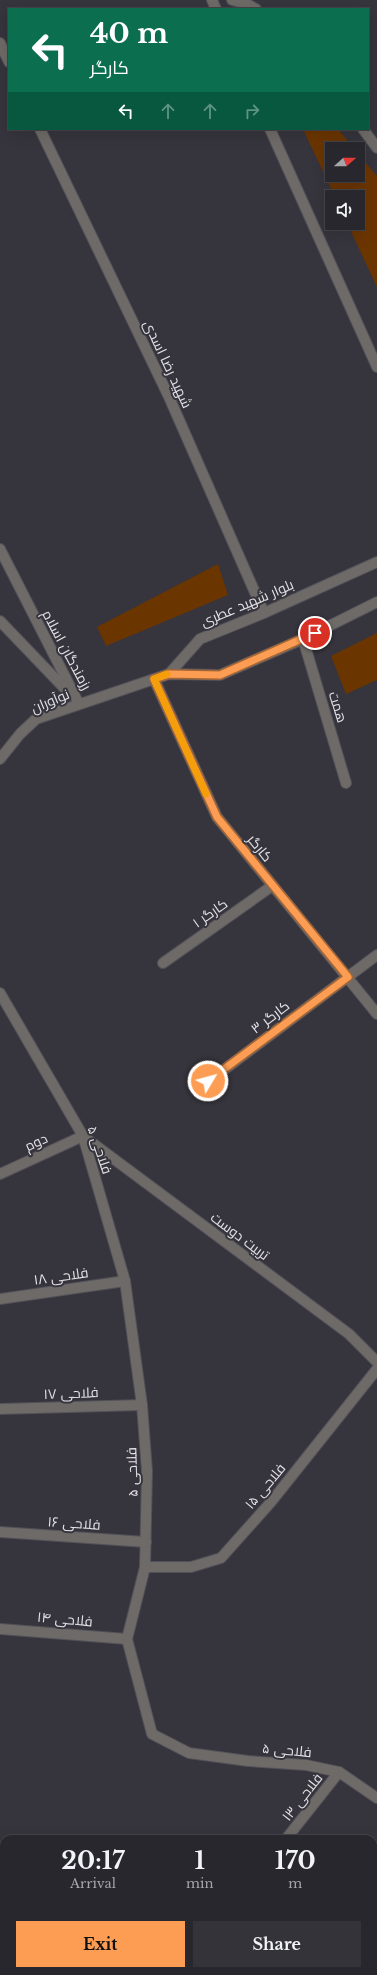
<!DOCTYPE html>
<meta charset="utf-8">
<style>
:root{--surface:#28272d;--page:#343339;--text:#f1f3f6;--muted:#a5a5aa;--line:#444449;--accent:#fc9d53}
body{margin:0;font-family:"Libre Baskerville",Cairo,serif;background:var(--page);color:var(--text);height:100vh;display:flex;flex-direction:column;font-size:15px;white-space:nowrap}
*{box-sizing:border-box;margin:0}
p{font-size:13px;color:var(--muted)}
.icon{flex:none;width:22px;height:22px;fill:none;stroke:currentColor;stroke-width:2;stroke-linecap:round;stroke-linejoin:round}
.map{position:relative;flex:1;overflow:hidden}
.side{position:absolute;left:0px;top:1835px;width:377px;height:140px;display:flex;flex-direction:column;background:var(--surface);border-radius:12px 12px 0 0;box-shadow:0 4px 16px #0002,0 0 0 1px var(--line)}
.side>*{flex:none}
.banner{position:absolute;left:8px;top:8px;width:361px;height:122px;border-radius:0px;box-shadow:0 4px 16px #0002,0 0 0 1px var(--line);background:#0b6e4f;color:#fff;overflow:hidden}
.needle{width:26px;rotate:69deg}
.controls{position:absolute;left:325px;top:142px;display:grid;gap:8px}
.controls a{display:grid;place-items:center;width:40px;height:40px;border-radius:0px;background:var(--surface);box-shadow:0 4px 16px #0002,0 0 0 1px var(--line);font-size:20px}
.pin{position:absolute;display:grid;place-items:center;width:34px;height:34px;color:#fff;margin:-17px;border:2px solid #fff;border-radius:50%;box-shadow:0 1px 4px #0007}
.me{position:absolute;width:44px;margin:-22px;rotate:53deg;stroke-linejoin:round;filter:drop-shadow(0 0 3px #0008)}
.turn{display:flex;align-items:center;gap:14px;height:84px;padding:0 16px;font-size:18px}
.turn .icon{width:52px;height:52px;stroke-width:2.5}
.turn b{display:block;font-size:28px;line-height:34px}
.lanes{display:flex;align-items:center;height:38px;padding:0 16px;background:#0003;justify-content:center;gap:20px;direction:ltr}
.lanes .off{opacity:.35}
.eta{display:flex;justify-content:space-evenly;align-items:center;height:68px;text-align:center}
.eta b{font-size:24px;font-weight:700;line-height:28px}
.primary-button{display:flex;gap:8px;margin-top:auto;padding:8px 16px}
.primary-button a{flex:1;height:46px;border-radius:0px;background:var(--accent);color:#111;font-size:16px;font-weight:700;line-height:46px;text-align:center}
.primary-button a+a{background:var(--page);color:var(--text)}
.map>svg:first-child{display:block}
.green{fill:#6b3500}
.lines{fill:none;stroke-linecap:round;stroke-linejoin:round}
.minor-casing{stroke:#525058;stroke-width:12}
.minor{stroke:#6d6a67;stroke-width:10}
.route-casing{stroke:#a46636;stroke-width:10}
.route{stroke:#fc9d53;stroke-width:7}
.slow{stroke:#f59e0b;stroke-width:7}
.labels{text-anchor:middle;stroke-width:4;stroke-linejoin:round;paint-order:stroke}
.street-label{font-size:14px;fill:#e4e3e8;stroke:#36343c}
</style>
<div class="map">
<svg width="377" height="1975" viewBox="0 0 377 1975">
<rect width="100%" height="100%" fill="#36343c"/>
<!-- green -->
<g class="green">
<polygon points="303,129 338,129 354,149 332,149 332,175 358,175 358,154 377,176 377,287 347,223 358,223 358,197 335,197"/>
<polygon points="218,564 228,595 106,646 97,627"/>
<polygon points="377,633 377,680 346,694 331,656"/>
</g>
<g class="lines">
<defs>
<g id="minor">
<polyline points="212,0 216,9"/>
<polyline points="232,0 247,4 256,9"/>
<polyline points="0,43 9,62"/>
<polyline points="40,129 169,397 264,613"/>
<polyline points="270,129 377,367"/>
<polyline points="363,129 377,148"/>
<polyline points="0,549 79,704"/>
<polyline points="0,621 70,694"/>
<polyline points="303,639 346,783"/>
<polyline points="169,674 200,639 264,613 377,562"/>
<polyline points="154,679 217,817 377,1014"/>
<polyline points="0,759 20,734 36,719 169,674 220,675 303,639 377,602"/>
<polyline points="163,963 272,886"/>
<polyline points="0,993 83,1136 125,1281 142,1405 147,1471 145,1567 127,1639 152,1734 189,1753 248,1761 306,1765 339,1772 377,1798"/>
<polyline points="209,1081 377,955"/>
<polyline points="0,1174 83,1136 349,1334 377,1362"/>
<polyline points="0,1299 125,1281"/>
<polyline points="0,1409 142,1405"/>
<polyline points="0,1532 146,1542"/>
<polyline points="145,1567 191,1567 221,1558 271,1502 377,1369"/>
<polyline points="0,1629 127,1639"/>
<polyline points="286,1839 339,1772"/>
<polyline points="27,1975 29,1971"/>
</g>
</defs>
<!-- minor casing -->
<use href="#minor" class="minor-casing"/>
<!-- minor -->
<use href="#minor" class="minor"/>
</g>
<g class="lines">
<defs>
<polyline id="route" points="208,1081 348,977 217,817 154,679 169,674 220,675 315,633"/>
</defs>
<!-- route casing -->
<use href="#route" class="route-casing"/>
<!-- route -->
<use href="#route" class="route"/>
<!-- slow -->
<polyline class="slow" points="167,674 154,679 206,794"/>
</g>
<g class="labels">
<!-- street labels -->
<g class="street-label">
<text transform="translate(168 364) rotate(65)" y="5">شهید رضا اسدی</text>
<text transform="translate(247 603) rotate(-23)" y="5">بلوار شهید عطری</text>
<text transform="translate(67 650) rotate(62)" y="5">رزمندگان اسلام</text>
<text transform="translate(50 701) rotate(-23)" y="5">نوآوران</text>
<text transform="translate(338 707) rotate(73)" y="5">همت</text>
<text transform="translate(260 848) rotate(51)" y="5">کارگر</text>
<text transform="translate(210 913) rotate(-35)" y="5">کارگر ۱</text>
<text transform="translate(270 1017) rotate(-37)" y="5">کارگر ۳</text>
<text transform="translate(36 1142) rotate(-25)" y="5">دوم</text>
<text transform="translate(100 1150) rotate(71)" y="5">فلاحی ۵</text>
<text transform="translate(240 1236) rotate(37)" y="5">تربیت دوست</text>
<text transform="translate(61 1276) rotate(-8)" y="5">فلاحی ۱۸</text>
<text transform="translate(71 1393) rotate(-2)" y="5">فلاحی ۱۷</text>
<text transform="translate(132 1472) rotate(-92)" y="5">فلاحی ۵</text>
<text transform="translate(265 1486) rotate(-50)" y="5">فلاحی ۱۵</text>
<text transform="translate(74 1523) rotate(4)" y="5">فلاحی ۱۶</text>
<text transform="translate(65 1619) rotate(5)" y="5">فلاحی ۱۴</text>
<text transform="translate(287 1750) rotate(5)" y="5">فلاحی ۵</text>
<text transform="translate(302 1797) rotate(-52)" y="5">فلاحی ۱۳</text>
</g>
</g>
</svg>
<div class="controls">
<a><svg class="needle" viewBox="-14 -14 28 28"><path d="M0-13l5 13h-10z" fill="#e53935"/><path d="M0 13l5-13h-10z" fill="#a5a5aa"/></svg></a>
<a><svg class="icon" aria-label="sound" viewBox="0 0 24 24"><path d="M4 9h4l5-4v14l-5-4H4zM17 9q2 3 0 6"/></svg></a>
</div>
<div class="pin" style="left:315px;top:633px;background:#d93025"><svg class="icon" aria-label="arrive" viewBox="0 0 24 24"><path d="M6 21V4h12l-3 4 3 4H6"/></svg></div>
<svg class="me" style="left:208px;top:1081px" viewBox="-20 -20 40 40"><circle r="17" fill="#fc9d53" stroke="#fff" stroke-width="3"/><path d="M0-11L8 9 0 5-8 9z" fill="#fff"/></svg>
<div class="banner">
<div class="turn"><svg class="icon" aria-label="left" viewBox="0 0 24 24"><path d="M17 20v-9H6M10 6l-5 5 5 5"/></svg><div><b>40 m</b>کارگر</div></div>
<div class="lanes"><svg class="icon" aria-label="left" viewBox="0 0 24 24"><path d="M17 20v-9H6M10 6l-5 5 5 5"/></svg><svg class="icon off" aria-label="ahead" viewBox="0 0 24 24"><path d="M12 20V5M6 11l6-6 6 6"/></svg><svg class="icon off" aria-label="ahead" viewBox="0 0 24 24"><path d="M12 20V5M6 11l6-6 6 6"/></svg><svg class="icon off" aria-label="right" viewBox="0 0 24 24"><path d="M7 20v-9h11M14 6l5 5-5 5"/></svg></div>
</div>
<section class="side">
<div class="eta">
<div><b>20:17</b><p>Arrival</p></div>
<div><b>1</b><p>min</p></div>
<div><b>170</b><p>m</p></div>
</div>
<div class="primary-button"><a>Exit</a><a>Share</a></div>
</section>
</div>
